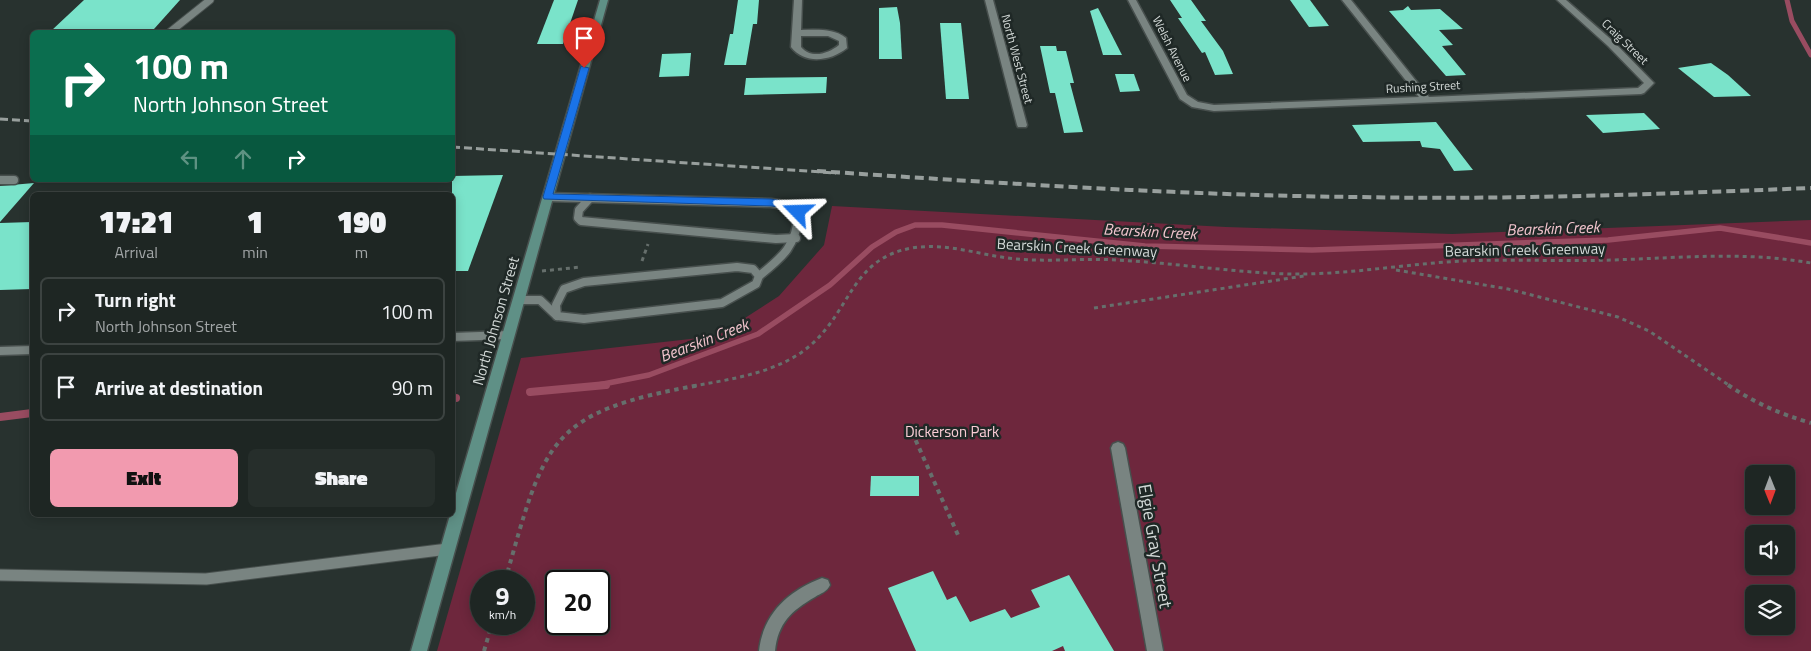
<!DOCTYPE html>
<style>
:root{--surface:#1e2623;--page:#262e2b;--text:#f1f3f6;--muted:#a1a5a6;--line:#3c4341;--accent:#f29aaf}
body{margin:0;font-family:"Titillium Web",sans-serif;background:var(--page);color:var(--text);height:100vh;display:flex;flex-direction:column;font-size:19px;white-space:nowrap}
*{box-sizing:border-box;margin:0}
p{font-size:16px;color:var(--muted)}
.icon{flex:none;width:28px;height:28px;fill:none;stroke:currentColor;stroke-width:2;stroke-linecap:round;stroke-linejoin:round}
.map{position:relative;flex:1;overflow:hidden}
.details{position:absolute;left:30px;top:192px;width:425px;height:325px;display:flex;flex-direction:column;background:var(--surface);border-radius:8px;box-shadow:0 2px 12px #0003,0 0 0 1px var(--line)}
.details>*{flex:none}
.hud{position:absolute;left:30px;top:30px;width:425px;height:152px;border-radius:8px;box-shadow:0 2px 12px #0003,0 0 0 1px var(--line);background:#0b6e4f;color:#fff;overflow:hidden}
.needle{width:32px;rotate:179deg}
.tools{position:absolute;left:1745px;top:465px;display:grid;gap:10px}
.tools a{display:grid;place-items:center;width:50px;height:50px;border-radius:8px;background:var(--surface);box-shadow:0 2px 12px #0003,0 0 0 1px var(--line);font-size:25px}
.speed{position:absolute;left:470px;top:570px;display:flex;gap:10px;font-size:25px;font-weight:700;text-align:center}
.speed>*{display:grid;place-content:center;width:65px;height:65px;border-radius:50%;background:var(--surface);box-shadow:0 2px 12px #0003,0 0 0 1px var(--line);line-height:1}
.speed small{font-size:12px;font-weight:400}
.speed .limit{border:2px solid #111;border-radius:8px;background:#fff;color:#111}
.pin{position:absolute;display:grid;place-items:center;width:42px;height:42px;color:#fff;margin:-51px -21px;border-radius:50% 50% 50% 0;rotate:-45deg;box-shadow:0 0 5px #0007}
.pin .icon{rotate:45deg}
.me{position:absolute;width:55px;margin:-28px;rotate:292deg;stroke-linejoin:round;filter:drop-shadow(0 0 4px #0008)}
.turn{display:flex;align-items:center;gap:18px;height:105px;padding:0 20px;font-size:22px}
.turn .icon{width:65px;height:65px;stroke-width:2.5}
.turn b{display:block;font-size:35px;line-height:42px}
.lanes{display:flex;align-items:center;height:48px;padding:0 20px;background:#0003;justify-content:center;gap:25px;direction:ltr}
.lanes .off{opacity:.35}
.eta{display:flex;justify-content:space-evenly;align-items:center;height:85px;text-align:center}
.eta b{font-size:30px;font-weight:800;line-height:35px}
.cta{display:flex;gap:10px;margin-top:auto;padding:10px 20px}
.cta a{flex:1;height:58px;border-radius:8px;background:var(--accent);color:#111;font-size:20px;font-weight:800;line-height:58px;text-align:center}
.cta a+a{background:var(--page);color:var(--text)}
ul{padding:0;list-style:none}
li{display:flex;align-items:center;gap:15px;height:68px;margin:0 10px 8px;padding:0 10px;border:2px solid var(--line);border-radius:8px}
li div{flex:1}
li b{display:block;font-size:19px}
li em{font-style:normal}
.map>svg:first-child{display:block}
.green{fill:#6e273d;fill-rule:evenodd}
.lines{fill:none;stroke-linecap:round;stroke-linejoin:round}
.stream-far2{stroke:#994c61;stroke-width:5}
.stream-far1{stroke:#994c61;stroke-width:5.5}
.stream{stroke:#994c61;stroke-width:8}
.building{fill:#7ae3ca}
.lane-far2-casing{stroke:#474f4d;stroke-width:9}
.lane-far1-casing{stroke:#474f4d;stroke-width:11}
.lane-casing{stroke:#474f4d;stroke-width:13}
.street-casing{stroke:#474f4d;stroke-width:3}
.secondary-casing{stroke:#474f4d;stroke-width:3}
.path-far1{stroke:#666f6c;stroke-width:3;stroke-dasharray:4 4;stroke-linecap:butt}
.path{stroke:#666f6c;stroke-width:4;stroke-dasharray:4.5 4.5;stroke-linecap:butt}
.lane-far2{stroke:#798481;stroke-width:7}
.lane-far1{stroke:#798481;stroke-width:8}
.lane{stroke:#798481;stroke-width:11}
.street{fill:#798481;fill-rule:evenodd}
.secondary{fill:#5f9086;fill-rule:evenodd}
.rail-far1{stroke:#989f9d;stroke-width:3;stroke-dasharray:8 4;stroke-linecap:butt}
.rail{stroke:#989f9d;stroke-width:4;stroke-dasharray:9 5;stroke-linecap:butt}
.route{fill:#1a73e8;stroke:#114b97}
.labels{text-anchor:middle;stroke-width:5;stroke-linejoin:round;paint-order:stroke}
.far-street-label{font-size:12px;fill:#d3d9d7;stroke:#1f2826}
.street-label{font-size:15px;fill:#d3d9d7;stroke:#1f2826}
.park-label{font-size:15px;fill:#fbcdd6;stroke:#1f2826}
.water-label{font-size:16px;font-style:italic;fill:#f3c5ce;stroke:#1f2826}
.near-street-label{font-size:18px;fill:#d3d9d7;stroke:#1f2826}
</style>
<div class="map">
<svg width="1811" height="651" viewBox="0 0 1811 651">
<rect width="100%" height="100%" fill="#28322f"/>
<!-- green -->
<path class="green" d="M832,206l394,21 226,7 359,-14v431h-1374l84,-293 196,-22 62,-40 45,-51zM1754,474h32v32h-32zM1754,534h32v32h-32zM481,581h43v43h-43zM556,581h43v43h-43zM1754,594h32v32h-32z"/>
<g class="lines">
<!-- stream-far2 -->
<polyline class="stream-far2" points="1787,0 1792,21 1811,55"/>
<!-- stream-far1 -->
<polyline class="stream-far1" points="593,386 649,375 758,334 830,285 872,247 896,232 915,225 942,225 1145,246 1312,250 1608,240 1720,228 1811,243"/>
<!-- stream -->
<g class="stream">
<polyline points="530,392 606,385"/>
<polyline points="452,398 456,398"/>
<polyline points="0,417 32,413"/>
</g>
</g>
<!-- building -->
<g class="building">
<polygon points="84,0 180,0 154,29 51,31"/>
<polygon points="554,0 578,0 563,44 537,44"/>
<polygon points="738,0 759,0 757,24 753,24 746,65 724,65 730,34 733,34"/>
<polygon points="1170,0 1191,0 1206,21 1201,21 1223,51 1233,74 1215,75 1205,52 1202,53 1178,18 1182,18"/>
<polygon points="1290,0 1310,0 1329,26 1309,27"/>
<polygon points="1408,6 1411,10 1440,9 1463,29 1439,30 1453,45 1442,46 1466,75 1446,76 1389,11 1403,10"/>
<polygon points="897,7 900,23 902,59 879,59 879,8"/>
<polygon points="1098,8 1122,55 1103,55 1090,11"/>
<polygon points="940,23 961,23 969,99 946,99"/>
<polygon points="1040,46 1056,46 1057,51 1066,51 1074,83 1070,83 1083,132 1064,133 1055,93 1050,93"/>
<polygon points="691,53 689,76 659,77 662,54"/>
<polygon points="1711,63 1728,75 1751,96 1714,97 1678,68"/>
<polygon points="1115,74 1134,74 1140,91 1120,92"/>
<polygon points="827,77 826,93 744,95 746,78"/>
<polygon points="1644,113 1660,129 1603,133 1586,115"/>
<polygon points="1436,122 1473,170 1454,171 1440,149 1422,147 1420,141 1363,142 1352,125"/>
<polygon points="503,175 468,271 452,271 452,176"/>
<polygon points="34,183 0,222 0,186"/>
<polygon points="32,222 32,289 0,290 0,223"/>
<polygon points="871,476 919,476 919,496 870,496"/>
<polygon points="933,571 947,600 956,596 970,622 1005,609 1011,618 1040,607 1031,590 1069,575 1114,651 1065,651 1063,646 1052,651 916,651 888,588"/>
</g>
<g class="lines">
<defs>
<polyline id="lane-far2" points="170,32 210,0"/>
<g id="lane-far1">
<polyline points="0,180 14,180"/>
<path d="M547,197l224,6 21,3 7,6c-3,34 -15,44 -40,64"/>
<polyline points="590,198 579,210 578,218 581,221 776,239 796,238"/>
<polygon points="737,267 753,269 759,276 756,284 722,303 584,319 557,316 556,305 564,289 584,282"/>
<polyline points="520,300 540,300 557,316"/>
<polyline points="452,337 509,335"/>
<polyline points="0,351 32,350"/>
</g>
<polyline id="lane" points="0,575 206,579 448,549"/>
<g id="street">
<path d="M794,0h8l-1,30c16,0 32,-2 45,8l1,10c-16,13 -42,17 -56,-1zM801,36h27l11,5v4c-11,9 -28,14 -38,2z"/>
<polygon points="985,0 993,0 1027,125 1026,127 1018,127 1017,125"/>
<polygon points="1128,0 1136,0 1187,95 1198,102 1214,105 1419,97 1342,0 1351,0 1429,97 1638,88 1644,83 1608,46 1557,0 1566,0 1614,42 1654,83 1644,93 1641,94 1214,111 1192,107 1180,99"/>
<polygon points="1118,442 1123,444 1125,448 1163,651 1147,651 1111,448 1113,444"/>
<path d="M822,578l6,2 2,5c-3,7 -9,8 -15,12 -24,14 -37,26 -40,54h-16c4,-37 29,-60 63,-73z"/>
</g>
<polygon id="secondary" points="600,0 608,0 427,651 411,651 450,515 452,515 452,507"/>
</defs>
<!-- lane-far2 casing -->
<use href="#lane-far2" class="lane-far2-casing"/>
<!-- lane-far1 casing -->
<use href="#lane-far1" class="lane-far1-casing"/>
<!-- lane casing -->
<use href="#lane" class="lane-casing"/>
<!-- street casing -->
<use href="#street" class="street-casing"/>
<!-- secondary casing -->
<use href="#secondary" class="secondary-casing"/>
<!-- path-far1 -->
<g class="path-far1">
<polyline points="642,261 648,244"/>
<polyline points="1396,270 1508,289 1618,317 1649,331 1730,386"/>
<polyline points="542,271 581,267"/>
<polyline points="1094,308 1304,276"/>
<path d="M693,386c40,-7 89,-14 120,-43 38,-35 40,-85 99,-95 35,-6 70,8 105,11 33,3 67,-1 100,1 57,3 113,12 171,14 53,1 105,-8 158,-12 55,-4 110,0 165,-2 68,-2 133,-9 200,3"/>
</g>
<!-- path -->
<g class="path">
<path d="M1728,385c27,18 52,29 83,38"/>
<polyline points="912,432 958,535"/>
<path d="M505,581c40,-140 42,-169 195,-196"/>
<polyline points="484,651 492,624"/>
</g>
<!-- lane-far2 -->
<use href="#lane-far2" class="lane-far2"/>
<!-- lane-far1 -->
<use href="#lane-far1" class="lane-far1"/>
<!-- lane -->
<use href="#lane" class="lane"/>
<!-- street -->
<use href="#street" class="street"/>
<!-- secondary -->
<use href="#secondary" class="secondary"/>
<!-- rail-far1 -->
<g class="rail-far1">
<polyline points="0,119 32,121"/>
<polyline points="452,147 836,173"/>
</g>
<!-- rail -->
<path class="rail" d="M817,171c180,12 359,24 539,26 152,3 304,-3 455,-9"/>
</g>
<!-- route -->
<polygon class="route" points="581,66 589,68 553,194 771,199 795,203 804,212 802,215 795,215 789,208 771,206 544,199 543,197"/>
<g class="labels">
<!-- far-street labels -->
<g class="far-street-label">
<text transform="translate(1625 42) rotate(44)" y="4">Craig Street</text>
<text transform="translate(1172 49) rotate(63)" y="4">Welsh Avenue</text>
<text transform="translate(1017 59) rotate(75)" y="4">North West Street</text>
<text transform="translate(1423 87) rotate(-3)" y="4">Rushing Street</text>
</g>
<!-- street labels -->
<g class="street-label">
<text transform="translate(1077 248) rotate(3)" y="5">Bearskin Creek Greenway</text>
<text transform="translate(1525 250) rotate(-1)" y="5">Bearskin Creek Greenway</text>
<text transform="translate(496 321) rotate(-74)" y="5">North Johnson Street</text>
</g>
<!-- park labels -->
<g class="park-label">
<text x="952" y="437">Dickerson Park</text>
</g>
<!-- water labels -->
<g class="water-label">
<text transform="translate(1553 228) rotate(-2)" y="6">Bearskin Creek</text>
<text transform="translate(1150 231) rotate(3)" y="6">Bearskin Creek</text>
<text transform="translate(704 340) rotate(-21)" y="6">Bearskin Creek</text>
</g>
<!-- near-street labels -->
<g class="near-street-label">
<text transform="translate(1155 546) rotate(80)" y="6">Elgie Gray Street</text>
</g>
</g>
</svg>
<div class="tools">
<a><svg class="needle" viewBox="-14 -14 28 28"><path d="M0-13l5 13h-10z" fill="#e53935"/><path d="M0 13l5-13h-10z" fill="#a1a5a6"/></svg></a>
<a><svg class="icon" aria-label="sound" viewBox="0 0 24 24"><path d="M4 9h4l5-4v14l-5-4H4zM17 9q2 3 0 6"/></svg></a>
<a><svg class="icon" aria-label="layers" viewBox="0 0 24 24"><path d="M12 4l9 5-9 5-9-5zM3 14l9 5 9-5"/></svg></a>
</div>
<div class="speed"><div>9<small>km/h</small></div><div class="limit">20</div></div>
<div class="pin" style="left:584px;top:68px;background:#d93025"><svg class="icon" aria-label="arrive" viewBox="0 0 24 24"><path d="M6 21V4h12l-3 4 3 4H6"/></svg></div>
<svg class="me" style="left:798px;top:212px" viewBox="-20 -20 40 40"><path d="M0-17L14 15 0 8-14 15z" fill="#1a73e8" stroke="#fff" stroke-width="4"/></svg>
<div class="hud">
<div class="turn"><svg class="icon" aria-label="right" viewBox="0 0 24 24"><path d="M7 20v-9h11M14 6l5 5-5 5"/></svg><div><b>100 m</b>North Johnson Street</div></div>
<div class="lanes"><svg class="icon off" aria-label="left" viewBox="0 0 24 24"><path d="M17 20v-9H6M10 6l-5 5 5 5"/></svg><svg class="icon off" aria-label="ahead" viewBox="0 0 24 24"><path d="M12 20V5M6 11l6-6 6 6"/></svg><svg class="icon" aria-label="right" viewBox="0 0 24 24"><path d="M7 20v-9h11M14 6l5 5-5 5"/></svg></div>
</div>
<section class="details">
<div class="eta">
<div><b>17:21</b><p>Arrival</p></div>
<div><b>1</b><p>min</p></div>
<div><b>190</b><p>m</p></div>
</div>
<ul>
<li><svg class="icon" aria-label="right" viewBox="0 0 24 24"><path d="M7 20v-9h11M14 6l5 5-5 5"/></svg><div><b>Turn right</b><p>North Johnson Street</p></div><em>100 m</em></li>
<li><svg class="icon" aria-label="arrive" viewBox="0 0 24 24"><path d="M6 21V4h12l-3 4 3 4H6"/></svg><div><b>Arrive at destination</b></div><em>90 m</em></li>
</ul>
<div class="cta"><a>Exit</a><a>Share</a></div>
</section>
</div>
